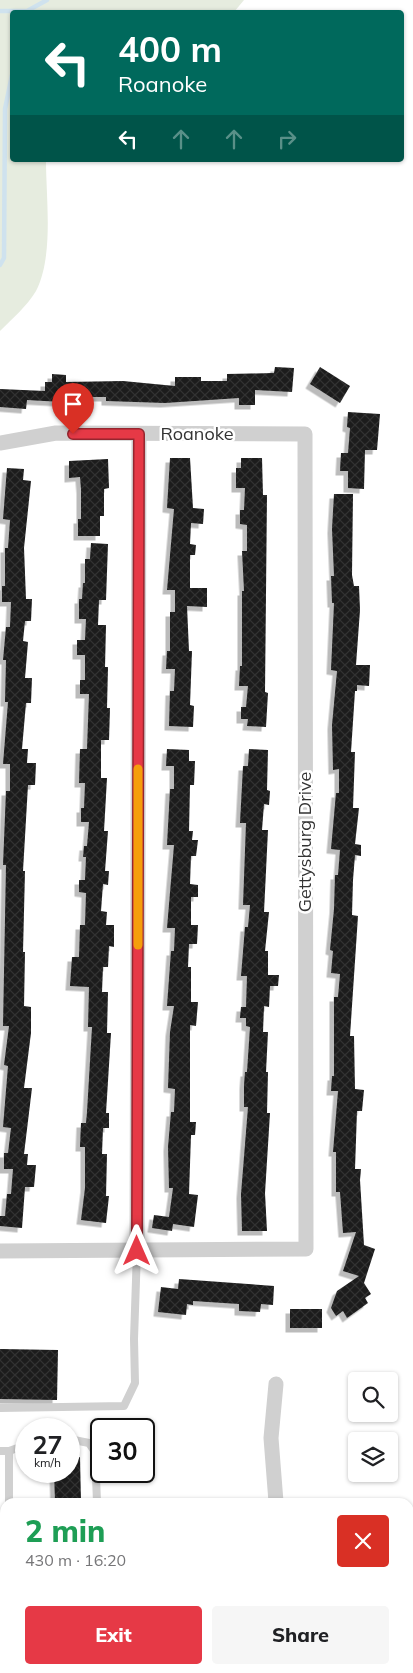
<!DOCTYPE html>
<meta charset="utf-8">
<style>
:root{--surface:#fff;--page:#f6f6f6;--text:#202124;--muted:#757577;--accent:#e63946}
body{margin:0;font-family:Mulish,sans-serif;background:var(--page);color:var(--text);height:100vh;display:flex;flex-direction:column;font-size:19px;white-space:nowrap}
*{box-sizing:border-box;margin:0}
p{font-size:16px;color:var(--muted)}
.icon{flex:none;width:28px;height:28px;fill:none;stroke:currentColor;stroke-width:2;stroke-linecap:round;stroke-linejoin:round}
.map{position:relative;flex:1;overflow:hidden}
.details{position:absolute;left:0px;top:1498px;width:414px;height:176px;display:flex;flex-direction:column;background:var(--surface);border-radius:15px 15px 0 0;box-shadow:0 1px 4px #0004}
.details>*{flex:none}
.hud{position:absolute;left:10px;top:10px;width:394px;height:152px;border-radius:5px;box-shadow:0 1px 4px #0004;background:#00695c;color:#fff;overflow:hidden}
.controls{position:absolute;left:348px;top:1372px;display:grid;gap:10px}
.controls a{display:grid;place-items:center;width:50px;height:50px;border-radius:5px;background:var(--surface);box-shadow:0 1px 4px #0004;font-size:25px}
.speed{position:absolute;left:15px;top:1418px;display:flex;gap:10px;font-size:25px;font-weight:700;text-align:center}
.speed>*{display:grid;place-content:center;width:65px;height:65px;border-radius:50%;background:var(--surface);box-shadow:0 1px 4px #0004;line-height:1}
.speed small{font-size:12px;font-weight:400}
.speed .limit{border:2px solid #111;border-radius:8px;background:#fff;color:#111}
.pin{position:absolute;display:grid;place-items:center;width:42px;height:42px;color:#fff;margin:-51px -21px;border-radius:50% 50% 50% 0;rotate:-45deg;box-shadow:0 0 5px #0007}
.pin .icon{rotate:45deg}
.me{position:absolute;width:55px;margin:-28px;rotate:0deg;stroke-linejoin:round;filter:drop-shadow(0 0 4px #0008)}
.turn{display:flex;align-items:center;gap:18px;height:105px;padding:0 25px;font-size:22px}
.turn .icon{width:65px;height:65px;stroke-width:2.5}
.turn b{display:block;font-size:35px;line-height:42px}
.lanes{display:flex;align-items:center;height:48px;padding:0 25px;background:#0003;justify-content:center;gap:25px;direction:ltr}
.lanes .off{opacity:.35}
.round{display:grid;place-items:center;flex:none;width:52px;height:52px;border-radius:5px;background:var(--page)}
.summary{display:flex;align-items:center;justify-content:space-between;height:85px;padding:0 25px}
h1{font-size:30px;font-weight:800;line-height:38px;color:#1e9e55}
.primary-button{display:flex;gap:10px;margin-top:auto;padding:10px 25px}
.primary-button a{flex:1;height:58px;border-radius:5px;background:var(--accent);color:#fff;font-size:20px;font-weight:800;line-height:58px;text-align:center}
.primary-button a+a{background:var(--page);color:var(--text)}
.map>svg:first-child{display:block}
.green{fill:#e6ecdf}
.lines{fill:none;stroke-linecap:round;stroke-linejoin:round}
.stream{stroke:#cfe2ee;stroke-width:4.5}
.building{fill:url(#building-cross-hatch);filter:url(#shadow)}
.service{stroke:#d0d0d0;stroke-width:8}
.minor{stroke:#d0d0d0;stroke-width:15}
.route-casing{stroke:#96252e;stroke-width:12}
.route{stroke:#e63946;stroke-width:9}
.slow{stroke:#f59e0b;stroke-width:9}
.labels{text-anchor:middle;stroke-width:5;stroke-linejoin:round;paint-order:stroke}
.street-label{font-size:18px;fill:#333;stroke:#fff}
</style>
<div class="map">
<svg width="413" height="1673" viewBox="0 0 413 1673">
<defs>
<pattern id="building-cross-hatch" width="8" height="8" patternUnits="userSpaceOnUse" patternTransform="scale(1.25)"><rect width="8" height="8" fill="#1a1a1a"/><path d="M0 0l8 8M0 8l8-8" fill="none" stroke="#333"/></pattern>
<filter id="shadow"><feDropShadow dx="-4.5" dy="4.5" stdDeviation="0" flood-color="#0004"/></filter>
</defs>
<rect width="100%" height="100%" fill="#fff"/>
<!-- green -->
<path class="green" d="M0,0h244l-10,12h-222v148h34c0,39 8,96 -10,131 -9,15 -24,28 -36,40z"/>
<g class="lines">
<!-- stream -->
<g class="stream">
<polyline points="0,11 27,11 47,0"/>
<polyline points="0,265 4,258 5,109 12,75"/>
</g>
</g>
<!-- building -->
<g class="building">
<polygon points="275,367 294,368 292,392 255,390 255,405 239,405 239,398 165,403 106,401 106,397 80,397 80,403 27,400 26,409 0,407 0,389 45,391 45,382 52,382 52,374 66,375 66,382 123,381 175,386 175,377 201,377 201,381 227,381 227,374 274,373"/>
<polygon points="320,367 350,386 340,403 310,384"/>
<polygon points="348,412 380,414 377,450 365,450 364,489 348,488 348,471 340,471 341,453 348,453 350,428 347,427"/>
<polygon points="170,458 190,458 193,508 204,509 203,524 191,523 190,544 196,545 195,555 190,555 190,588 207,588 207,607 187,606 189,651 192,651 190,705 194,706 193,727 169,726 170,691 174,691 175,669 166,669 167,651 170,651 170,612 175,612 175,590 167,590 174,509 167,508"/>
<polygon points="241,458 262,458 263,495 267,495 265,692 268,693 266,727 247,726 248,719 241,719 241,707 246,707 248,686 239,686 240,666 242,666 242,591 244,591 242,551 247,551 247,525 240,524 240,510 244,510 245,488 236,488 236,468 241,468"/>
<polygon points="108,459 109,488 104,489 104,516 100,516 100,536 78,536 78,519 81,519 81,489 80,477 69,478 69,461"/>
<polygon points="7,468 24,469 23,480 31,481 24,548 26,599 32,599 31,621 25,621 23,641 28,642 25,678 32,678 31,703 26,703 22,749 28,749 27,763 36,763 35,785 28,785 23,871 25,871 23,952 25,952 24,1006 31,1007 31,1033 24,1088 32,1088 24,1154 28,1154 27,1165 36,1165 34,1187 25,1187 22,1228 0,1226 0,1216 5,1216 7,1194 11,1194 13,1169 4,1169 4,1153 8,1153 11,1128 3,1127 8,1066 4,1065 9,1026 3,1026 6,865 3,865 6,791 10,791 10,764 3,764 8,702 5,702 6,660 3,660 6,627 10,627 11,602 2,602 2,586 5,586 5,548 8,548 10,520 3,519"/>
<polygon points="334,494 353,494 352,575 354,586 359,586 360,610 356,665 370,665 369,686 357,685 357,691 355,691 351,752 355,752 353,808 359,808 355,844 361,845 361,856 355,855 353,880 352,915 358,916 350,1036 354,1036 355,1089 364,1090 362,1111 357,1111 355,1169 361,1169 360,1180 364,1245 375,1249 364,1283 371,1294 365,1298 368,1303 347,1318 343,1311 336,1316 331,1308 337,1291 359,1276 343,1271 356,1232 343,1233 340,1192 336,1192 336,1152 333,1152 338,1091 331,1091 332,1076 334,1076 334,997 338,997 340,974 331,973 333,951 330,950 334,909 335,875 338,875 340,850 331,849 336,793 339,793 339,769 333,770 332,725 337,671 331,670 334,603 332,603 331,576 334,576 332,529"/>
<polygon points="91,543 108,544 106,600 99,600 98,625 106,625 105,667 108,667 107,708 110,708 109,740 101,740 101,778 107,778 104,831 108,831 105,871 109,871 108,885 103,884 101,911 107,912 106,925 114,925 114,947 109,946 108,967 103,967 102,992 108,992 107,1033 111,1033 106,1113 109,1113 109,1128 103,1128 102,1154 107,1154 106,1196 109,1196 106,1223 81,1220 85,1188 85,1147 80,1147 81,1123 86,1123 87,1112 92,1027 88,1027 89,987 70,986 72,957 79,957 80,925 85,925 86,893 79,892 79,880 85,880 86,857 83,857 84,846 87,846 89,822 81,822 81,808 84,808 85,783 79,783 80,749 87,749 89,694 80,694 80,680 85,680 85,655 77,655 77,640 85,640 86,619 79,619 79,599 82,599 83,583 85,583 85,559 90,559"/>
<polygon points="167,749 189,750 189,761 195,761 194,785 190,785 189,831 193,831 192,840 198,840 196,856 191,856 190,884 198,885 198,897 191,897 191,925 198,925 197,944 189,944 188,967 191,967 191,1002 198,1002 196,1026 190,1025 190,1122 196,1122 195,1135 191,1135 189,1194 198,1195 194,1227 173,1224 172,1231 152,1228 154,1215 169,1217 173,1188 169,1188 168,1147 171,1112 174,1112 175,1089 168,1088 170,1032 174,1006 167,1006 171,951 174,951 175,928 167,928 174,845 167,845 170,789 174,789 174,766 166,766"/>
<polygon points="249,749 268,750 267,790 270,791 269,805 264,804 262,830 268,830 264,912 269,912 265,951 268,951 268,975 279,975 278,986 270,986 269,1007 264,1006 263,1032 268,1032 266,1072 268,1072 267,1113 270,1113 265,1193 267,1231 242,1231 241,1194 248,1107 244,1107 244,1085 245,1072 247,1072 250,1027 246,1026 246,1018 240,1018 241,1007 246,1007 247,976 241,976 245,927 248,927 250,905 243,905 246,823 240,823 243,766 248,766"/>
<polygon points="179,1279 274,1286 273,1305 261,1304 260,1312 239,1311 239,1304 193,1301 193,1305 187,1304 186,1315 158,1312 161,1287 178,1289"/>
<rect x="290" y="1309" width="32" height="19"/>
<polygon points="0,1349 58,1350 57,1400 0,1399"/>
<polygon points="80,1457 81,1502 55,1502 54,1471 69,1471 69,1458"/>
</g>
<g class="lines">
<!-- service -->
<g class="service">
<polyline points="0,1408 124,1406 135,1383 134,1339 137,1251"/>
<polyline points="69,1439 89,1443 95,1452 97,1502"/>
<polyline points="0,1451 9,1451 26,1445"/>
<polyline points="9,1502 9,1451"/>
<polyline points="0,1563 5,1563"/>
</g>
<!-- minor -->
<g class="minor">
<polyline points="0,443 56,433 305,434 306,1249 0,1251"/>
<polyline points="137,1251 139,434"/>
<polyline points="276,1384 271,1438 276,1502"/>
<polyline points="251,1673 252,1669"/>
</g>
</g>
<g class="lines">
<defs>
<polyline id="route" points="73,434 139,434 137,1251"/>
</defs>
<!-- route casing -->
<use href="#route" class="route-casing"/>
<!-- route -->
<use href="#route" class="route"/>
<!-- slow -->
<polyline class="slow" points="138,945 138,769"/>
</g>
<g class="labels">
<!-- street labels -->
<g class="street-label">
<text x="197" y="440">Roanoke</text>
<text transform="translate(305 842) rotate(-90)" y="6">Gettysburg Drive</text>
</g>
</g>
</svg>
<div class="controls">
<a><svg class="icon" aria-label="search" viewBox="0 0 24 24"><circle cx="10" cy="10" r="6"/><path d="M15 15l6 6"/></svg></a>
<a><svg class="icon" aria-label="layers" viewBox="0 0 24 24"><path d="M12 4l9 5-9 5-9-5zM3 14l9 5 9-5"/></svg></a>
</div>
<div class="speed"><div>27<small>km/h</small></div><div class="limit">30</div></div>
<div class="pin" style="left:73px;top:434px;background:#d93025"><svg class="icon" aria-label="arrive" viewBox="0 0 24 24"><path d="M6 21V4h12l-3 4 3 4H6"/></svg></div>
<svg class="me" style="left:137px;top:1251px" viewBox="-20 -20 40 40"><path d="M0-17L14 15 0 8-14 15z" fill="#e63946" stroke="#fff" stroke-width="4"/></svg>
<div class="hud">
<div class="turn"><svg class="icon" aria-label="left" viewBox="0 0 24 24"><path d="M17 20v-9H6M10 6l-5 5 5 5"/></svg><div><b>400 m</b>Roanoke</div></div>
<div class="lanes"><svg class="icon" aria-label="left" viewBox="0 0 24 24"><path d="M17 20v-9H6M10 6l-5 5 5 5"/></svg><svg class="icon off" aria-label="ahead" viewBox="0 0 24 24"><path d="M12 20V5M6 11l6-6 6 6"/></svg><svg class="icon off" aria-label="ahead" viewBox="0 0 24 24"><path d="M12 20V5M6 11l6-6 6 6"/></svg><svg class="icon off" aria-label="right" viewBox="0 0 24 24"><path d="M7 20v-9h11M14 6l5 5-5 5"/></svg></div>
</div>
<section class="details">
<div class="summary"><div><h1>2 min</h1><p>430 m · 16:20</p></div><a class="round" style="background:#d93025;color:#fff"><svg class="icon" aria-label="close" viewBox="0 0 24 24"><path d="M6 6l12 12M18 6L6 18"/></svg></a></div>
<div class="primary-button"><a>Exit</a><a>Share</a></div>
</section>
</div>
